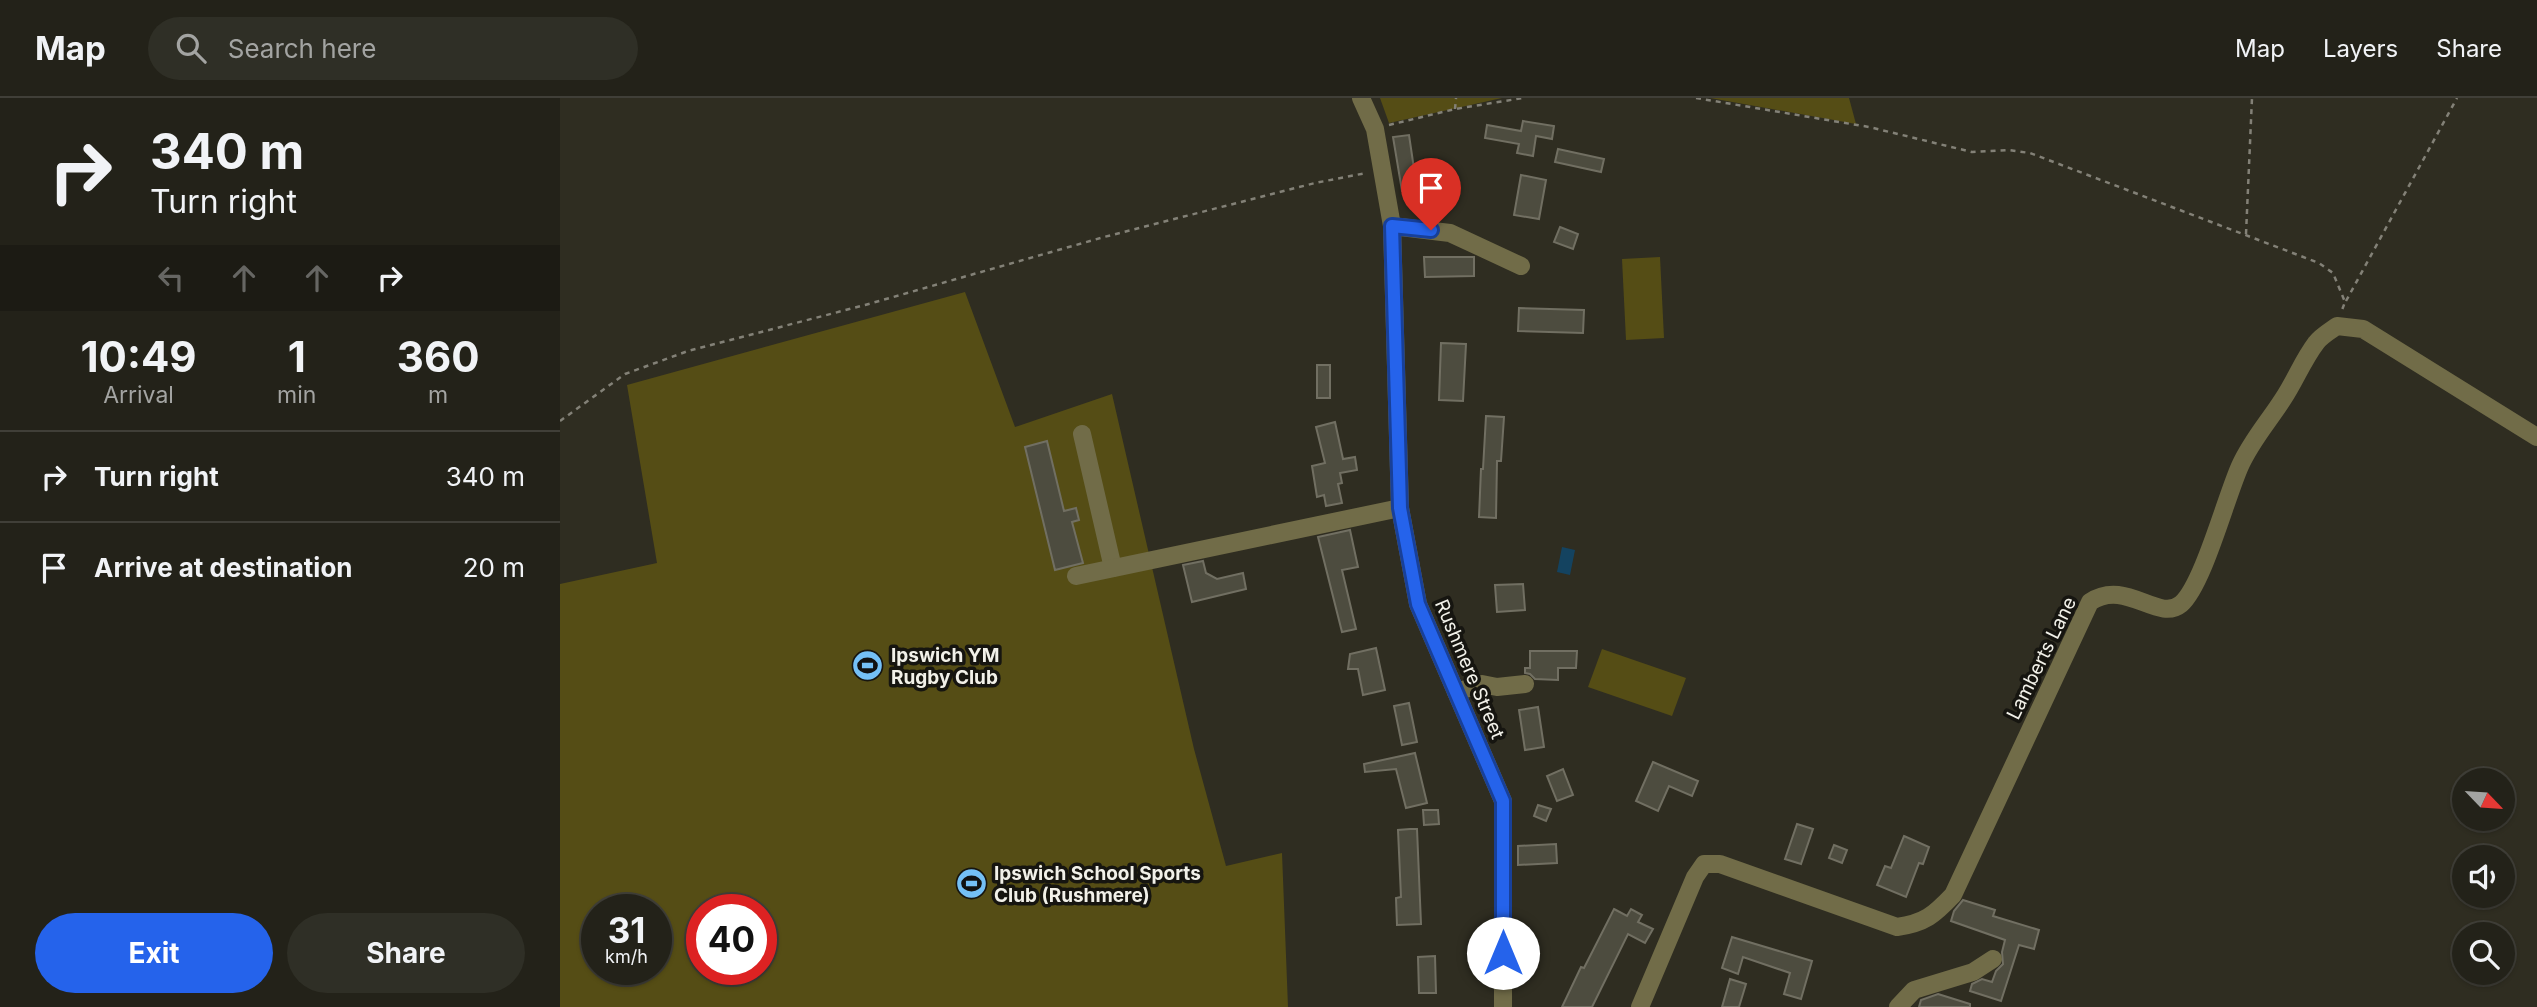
<!DOCTYPE html>
<style>
:root{--surface:#232219;--page:#2f2f26;--text:#f1f3f6;--muted:#a3a4a2;--line:#403f38;--accent:#2563eb}
body{margin:0;font-family:Inter,sans-serif;background:var(--page);color:var(--text);height:100vh;display:flex;flex-direction:column;font-size:26px;white-space:nowrap}
*{box-sizing:border-box;margin:0}
p{font-size:23px;color:var(--muted)}
.icon{flex:none;width:38px;height:38px;fill:none;stroke:currentColor;stroke-width:2;stroke-linecap:round;stroke-linejoin:round}
.map{position:relative;flex:1;overflow:hidden}
.drawer{display:flex;flex-direction:column;background:var(--surface);width:560px}
.drawer>*{flex:none}
.guide{background:#232219;color:var(--text);overflow:hidden}
.needle{width:46px;rotate:115deg}
.controls{position:absolute;left:1892px;top:670px;display:grid;gap:14px}
.controls a{display:grid;place-items:center;width:63px;height:63px;border-radius:50%;background:var(--surface);box-shadow:0 2px 5px #0004,0 0 0 2px var(--line);font-size:35px}
.speed{position:absolute;left:21px;top:796px;display:flex;gap:14px;font-size:35px;font-weight:700;text-align:center}
.speed>*{display:grid;place-content:center;width:91px;height:91px;border-radius:50%;background:var(--surface);box-shadow:0 2px 5px #0004,0 0 0 2px var(--line);line-height:1}
.speed small{font-size:18px;font-weight:400}
.speed .limit{border:10px solid #d22;background:#fff;color:#111}
.pin{position:absolute;display:grid;place-items:center;width:60px;height:60px;color:#fff;margin:-72px -30px;border-radius:50% 50% 50% 0;rotate:-45deg;box-shadow:0 0 7px #0007}
.pin .icon{rotate:45deg}
.me{position:absolute;width:77px;margin:-38px;rotate:0deg;stroke-linejoin:round;filter:drop-shadow(0 0 5px #0008)}
.turn{display:flex;align-items:center;gap:24px;height:147px;padding:0 35px;font-size:32px}
.turn .icon{width:91px;height:91px;stroke-width:2.5}
.turn b{display:block;font-size:49px;line-height:60px}
.lanes{display:flex;align-items:center;height:66px;padding:0 35px;background:#0003;justify-content:center;gap:35px;direction:ltr}
.lanes .off{opacity:.35}
.eta{display:flex;justify-content:space-evenly;align-items:center;height:119px;text-align:center}
.eta b{font-size:42px;font-weight:700;line-height:49px}
.cta{display:flex;gap:14px;margin-top:auto;padding:14px 35px}
.cta a{flex:1;height:80px;border-radius:42px;background:var(--accent);color:#fff;font-size:28px;font-weight:700;line-height:80px;text-align:center}
.cta a+a{background:var(--page);color:var(--text)}
ul{padding:0;list-style:none}
li{display:flex;align-items:center;gap:21px;height:91px;padding:0 35px;border-top:2px solid var(--line)}
li div{flex:1}
li b{display:block;font-size:26px}
li em{font-style:normal}
header{display:flex;align-items:center;gap:42px;box-sizing:border-box;height:98px;padding:0 35px;background:var(--surface);border-bottom:2px solid var(--line)}
header strong{font-size:33px}
nav{display:flex;gap:38px;margin-inline-start:auto;font-size:24px}
.search{width:490px;height:63px;background:var(--page);display:flex;align-items:center;gap:18px;box-sizing:border-box;padding:0 24px;border-radius:38px;color:var(--muted);font-size:26px}
main{display:flex;flex:1;min-height:0}
.map>svg:first-child{display:block}
.green{fill:#554d15;fill-rule:evenodd}
.water{fill:#144360}
.building{fill:#4d4c3f;stroke:#716f62;stroke-width:2}
.lines{fill:none;stroke-linecap:round;stroke-linejoin:round}
.path{stroke:#838177;stroke-width:2.5;stroke-dasharray:5 5;stroke-linecap:butt}
.minor{stroke:#716c48;stroke-width:18}
.route-casing{stroke:#184099;stroke-width:18}
.route{stroke:#2563eb;stroke-width:12}
.labels{text-anchor:middle;stroke-width:7;stroke-linejoin:round;paint-order:stroke}
.poi-label{font-size:19px;font-weight:bold;fill:#f2f1e9;stroke:#161510;text-anchor:start}
.street-label{font-size:19px;fill:#f2f1e9;stroke:#161510}
</style>
<header>
<strong>Map</strong>
<div class="search"><svg class="icon" aria-label="search" viewBox="0 0 24 24"><circle cx="10" cy="10" r="6"/><path d="M15 15l6 6"/></svg>Search here</div>
<nav><a>Map</a><a>Layers</a><a>Share</a></nav>
</header>
<main>
<section class="drawer">
<div class="guide">
<div class="turn"><svg class="icon" aria-label="right" viewBox="0 0 24 24"><path d="M7 20v-9h11M14 6l5 5-5 5"/></svg><div><b>340 m</b>Turn right</div></div>
<div class="lanes"><svg class="icon off" aria-label="left" viewBox="0 0 24 24"><path d="M17 20v-9H6M10 6l-5 5 5 5"/></svg><svg class="icon off" aria-label="ahead" viewBox="0 0 24 24"><path d="M12 20V5M6 11l6-6 6 6"/></svg><svg class="icon off" aria-label="ahead" viewBox="0 0 24 24"><path d="M12 20V5M6 11l6-6 6 6"/></svg><svg class="icon" aria-label="right" viewBox="0 0 24 24"><path d="M7 20v-9h11M14 6l5 5-5 5"/></svg></div>
</div>
<div class="eta">
<div><b>10:49</b><p>Arrival</p></div>
<div><b>1</b><p>min</p></div>
<div><b>360</b><p>m</p></div>
</div>
<ul>
<li><svg class="icon" aria-label="right" viewBox="0 0 24 24"><path d="M7 20v-9h11M14 6l5 5-5 5"/></svg><div><b>Turn right</b></div><em>340 m</em></li>
<li><svg class="icon" aria-label="arrive" viewBox="0 0 24 24"><path d="M6 21V4h12l-3 4 3 4H6"/></svg><div><b>Arrive at destination</b></div><em>20 m</em></li>
</ul>
<div class="cta"><a>Exit</a><a>Share</a></div>
</section>
<div class="map">
<svg width="1977" height="909" viewBox="0 0 1977 909">
<rect width="100%" height="100%" fill="#2f2d21"/>
<!-- green -->
<g class="green">
<polygon points="820,0 942,0 829,25"/>
<polygon points="1150,0 1289,0 1296,26"/>
<polygon points="1100,159 1104,240 1066,242 1062,161"/>
<path d="M405,194l50,135 97,-33 82,355 32,117 56,-13 6,154h-728v-423l97,-21 -30,-178zM37,812h59v60h-59zM142,812h59v60h-59z"/>
<polygon points="1042,551 1126,580 1112,618 1028,589"/>
</g>
<!-- water -->
<polygon class="water" points="1002,449 1015,452 1010,477 997,474"/>
<!-- building -->
<g class="building">
<polygon points="963,23 994,28 992,41 976,38 973,58 957,55 959,46 925,40 927,27 961,33"/>
<polygon points="849,37 857,91 842,93 833,39"/>
<polygon points="998,51 1044,61 1041,74 995,64"/>
<polygon points="961,77 986,82 979,121 954,117"/>
<polygon points="1000,129 1018,136 1013,151 994,144"/>
<polygon points="864,159 914,159 914,178 865,179"/>
<polygon points="959,210 1024,212 1023,235 958,233"/>
<polygon points="881,245 906,246 903,303 879,302"/>
<rect x="757" y="267" width="13" height="33"/>
<polygon points="926,318 944,319 941,363 937,363 936,420 919,419 921,371 923,371"/>
<polygon points="775,324 783,361 795,359 797,372 780,375 782,385 778,386 782,405 766,408 764,397 757,399 752,368 765,365 756,329"/>
<polygon points="487,343 504,413 516,410 519,422 512,424 523,465 495,472 465,349"/>
<polygon points="790,432 798,469 782,472 796,531 782,534 758,439"/>
<polygon points="643,463 646,475 657,481 683,475 686,491 632,504 623,467"/>
<polygon points="963,486 965,512 937,514 935,487"/>
<polygon points="816,550 825,592 803,597 798,571 788,571 790,556"/>
<polygon points="970,553 1017,553 1016,570 998,570 998,582 975,581 970,576 965,575 965,570 970,570"/>
<polygon points="849,605 857,644 842,647 834,608"/>
<polygon points="978,609 984,649 965,652 959,612"/>
<polygon points="855,655 867,705 846,710 836,671 805,674 804,666"/>
<polygon points="1093,664 1138,683 1132,698 1109,688 1098,713 1076,703"/>
<polygon points="1003,671 1013,697 997,703 987,678"/>
<polygon points="978,707 991,711 986,723 974,718"/>
<polygon points="863,712 878,712 879,726 864,727"/>
<polygon points="1237,726 1253,731 1241,766 1225,761"/>
<polygon points="850,731 857,731 861,826 837,827 836,800 841,799 838,732"/>
<polygon points="1344,738 1369,749 1363,766 1359,765 1346,799 1317,787 1325,768 1331,770"/>
<polygon points="996,746 997,765 958,767 958,748"/>
<polygon points="1274,747 1287,752 1282,765 1269,760"/>
<polygon points="1403,802 1435,812 1433,818 1479,832 1474,851 1459,847 1441,903 1410,893 1412,886 1422,881 1432,884 1436,873 1443,866 1442,854 1445,842 1391,823 1394,813"/>
<polygon points="1054,811 1067,818 1071,811 1082,817 1078,824 1093,831 1085,845 1068,836 1032,909 1002,909 1021,869 1024,870"/>
<polygon points="1172,839 1252,863 1241,901 1224,896 1230,875 1183,859 1178,876 1162,870"/>
<polygon points="875,858 876,895 859,895 858,859"/>
<polygon points="1170,881 1186,886 1179,909 1162,909"/>
<polygon points="1378,896 1410,906 1410,909 1359,909 1361,902"/>
</g>
<g class="lines">
<!-- path -->
<g class="path">
<polyline points="1136,0 1309,29 1412,54 1448,52 1470,55 1759,165 1773,175 1785,204 1782,212"/>
<polyline points="895,11 896,0"/>
<polyline points="829,27 895,11 963,0"/>
<polyline points="1686,136 1692,0"/>
<polyline points="1786,203 1897,0"/>
<polyline points="0,323 65,276 128,253 305,207 544,139 755,85 806,75"/>
</g>
<!-- minor -->
<g class="minor">
<polyline points="801,0 815,31 832,128 840,410 858,506 943,703 943,909"/>
<polyline points="832,128 890,135 961,168"/>
<polyline points="522,336 553,470"/>
<polyline points="516,478 840,410"/>
<polyline points="896,594 922,586 937,589 965,586"/>
<path d="M1080,909l55,-130 9,-13h16l177,63c28,-4 37,-12 56,-32l137,-293c36,-24 68,21 91,2 22,-19 45,-107 59,-138 11,-25 29,-45 43,-67 12,-18 20,-39 33,-56 5,-7 14,-12 21,-17l26,3 174,108"/>
<polyline points="1338,909 1354,892 1413,874 1433,861"/>
</g>
</g>
<g class="lines">
<defs>
<polyline id="route" points="871,132 832,128 840,410 858,506 943,703 943,855"/>
</defs>
<!-- route casing -->
<use href="#route" class="route-casing"/>
<!-- route -->
<use href="#route" class="route"/>
</g>
<!-- icons -->
<defs>
<symbol id="stadium-disc" viewBox="-11 -11 22 22"><circle r="9.5" fill="#74c0f6" stroke="#161510"/><path d="M0-5a6.5 5 0 1 0 0 10a6.5 5 0 1 0 0-10ZM-3.5-1.8h7v3.6h-7Z" fill="#111"/></symbol>
</defs>
<g fill-rule="evenodd">
<use href="#stadium-disc" x="290" y="550" width="35" height="35"/>
<use href="#stadium-disc" x="394" y="768" width="35" height="35"/>
</g>
<g class="labels">
<!-- poi labels -->
<g class="poi-label">
<text x="331" y="564">Ipswich YM<tspan x="331" dy="22">Rugby Club</tspan></text>
<text x="434" y="782">Ipswich School Sports<tspan x="434" dy="22">Club (Rushmere)</tspan></text>
</g>
<!-- street labels -->
<g class="street-label">
<text transform="translate(1481 560) rotate(-64)" y="7">Lamberts Lane</text>
<text transform="translate(910 571) rotate(67)" y="7">Rushmere Street</text>
</g>
</g>
</svg>
<div class="controls">
<a><svg class="needle" viewBox="-14 -14 28 28"><path d="M0-13l5 13h-10z" fill="#e53935"/><path d="M0 13l5-13h-10z" fill="#a3a4a2"/></svg></a>
<a><svg class="icon" aria-label="sound" viewBox="0 0 24 24"><path d="M4 9h4l5-4v14l-5-4H4zM17 9q2 3 0 6"/></svg></a>
<a><svg class="icon" aria-label="search" viewBox="0 0 24 24"><circle cx="10" cy="10" r="6"/><path d="M15 15l6 6"/></svg></a>
</div>
<div class="speed"><div>31<small>km/h</small></div><div class="limit">40</div></div>
<div class="pin" style="left:871px;top:132px;background:#d93025"><svg class="icon" aria-label="arrive" viewBox="0 0 24 24"><path d="M6 21V4h12l-3 4 3 4H6"/></svg></div>
<svg class="me" style="left:943px;top:855px" viewBox="-20 -20 40 40"><circle r="19" fill="#fff"/><path d="M0-13L10 11 0 6-10 11z" fill="#2563eb"/></svg>
</div>
</main>
